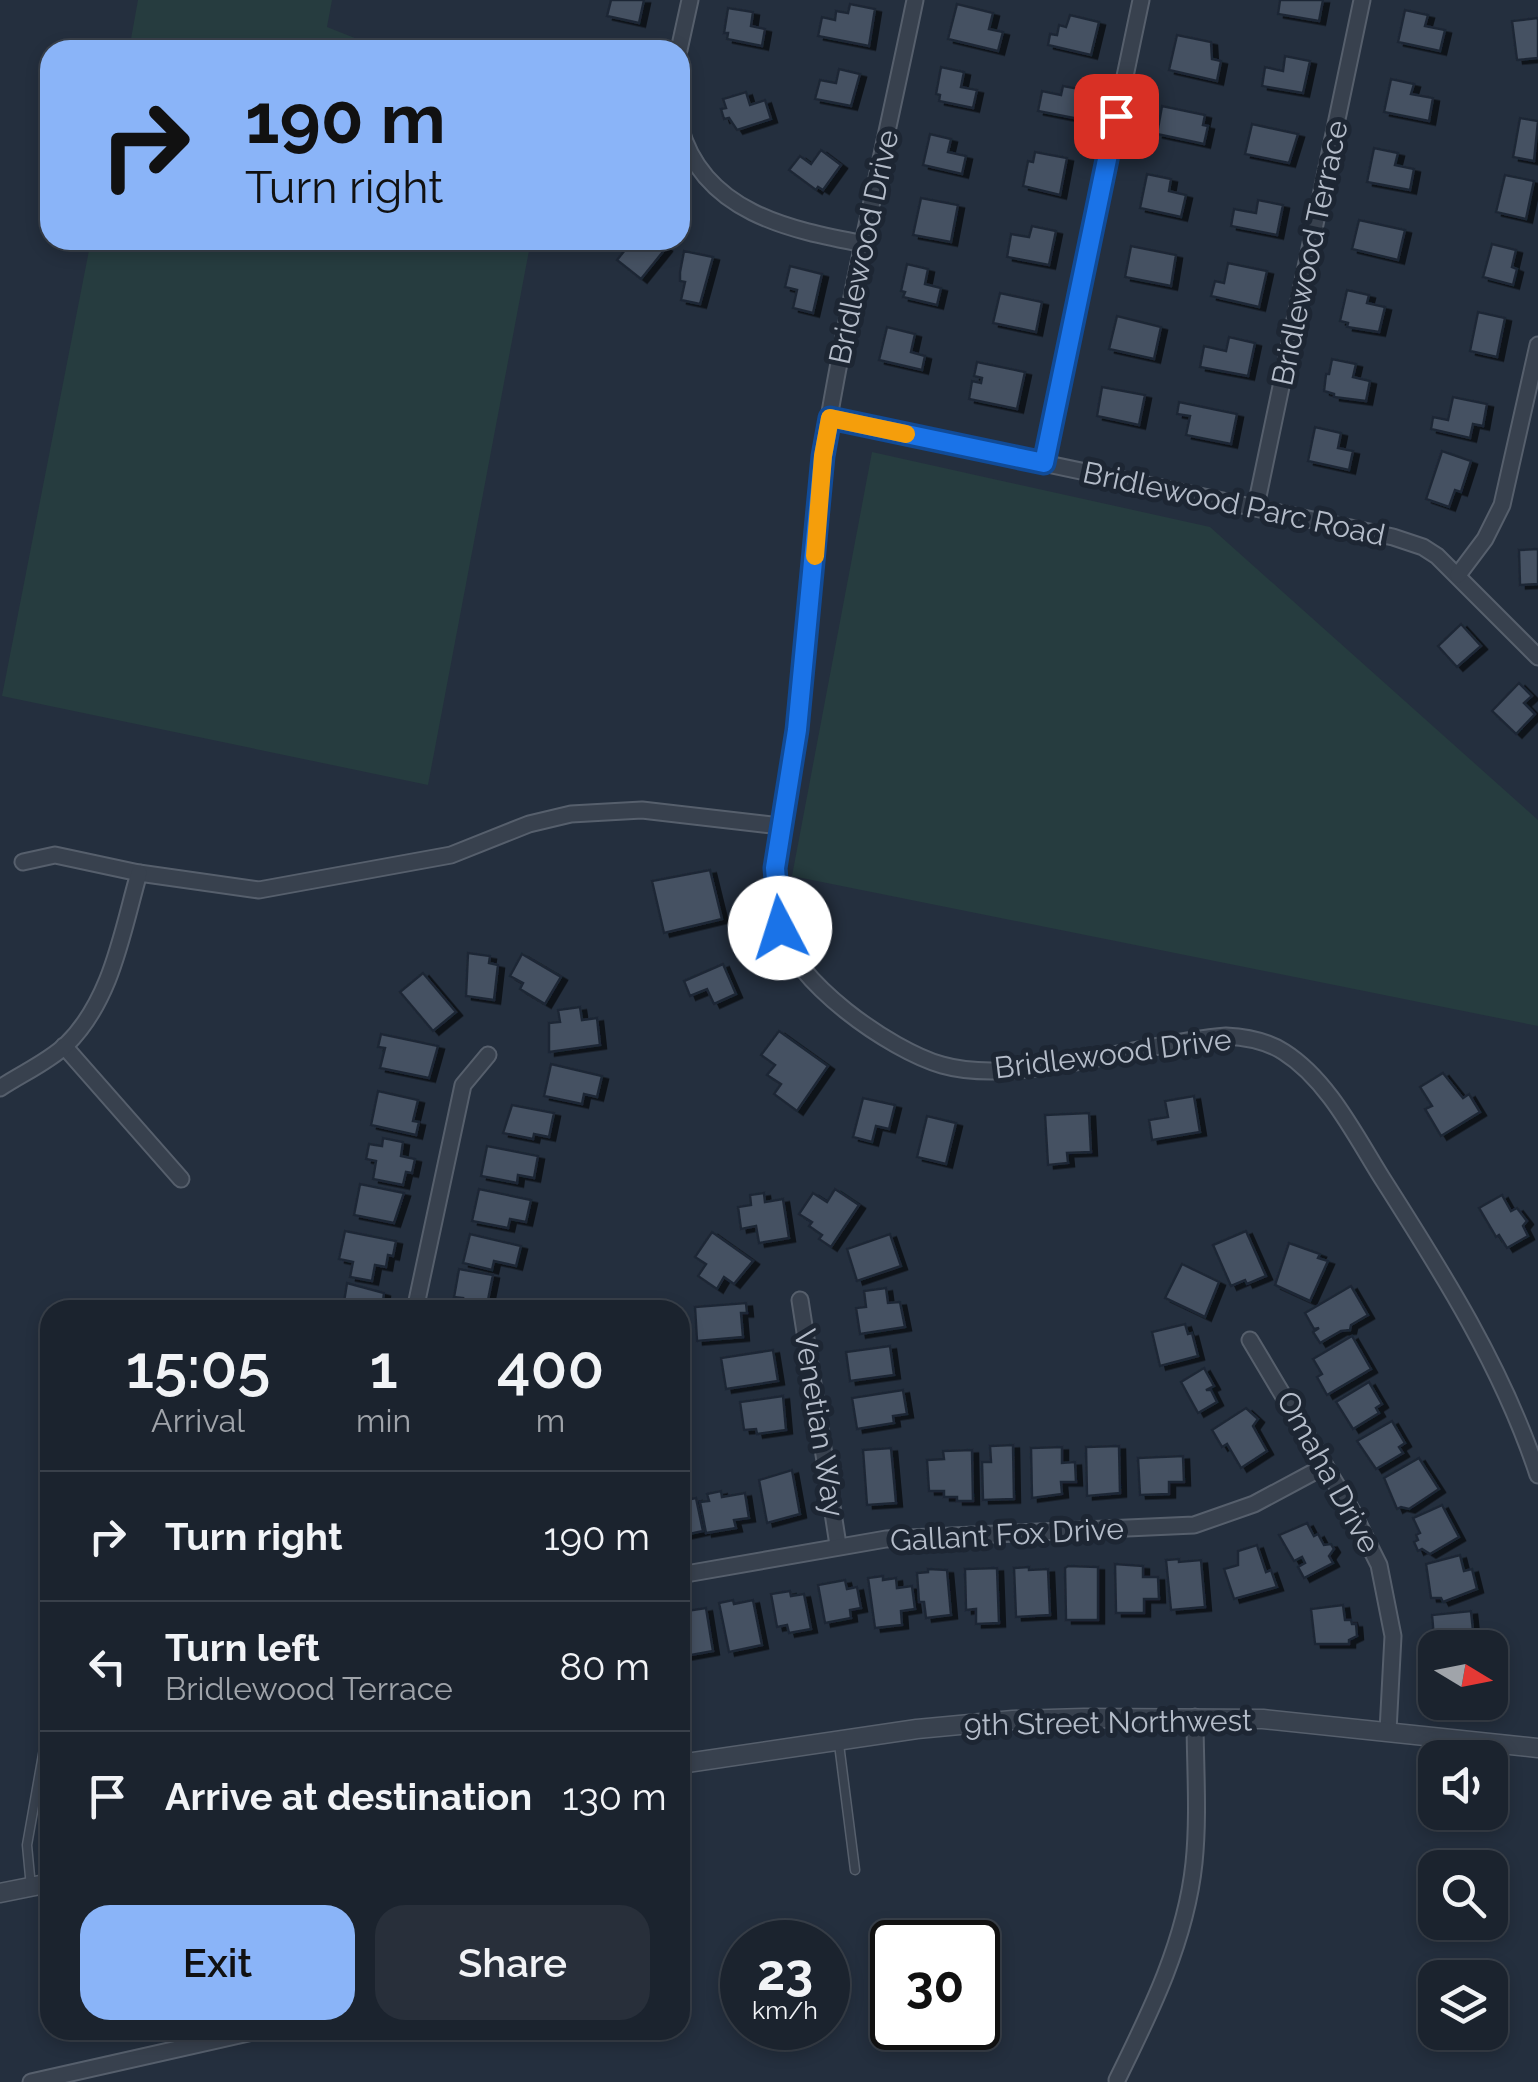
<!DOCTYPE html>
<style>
:root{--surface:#1b232e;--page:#282f3a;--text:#f1f3f6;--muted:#a0a4aa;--line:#39404a;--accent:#8ab4f8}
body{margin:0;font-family:Raleway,sans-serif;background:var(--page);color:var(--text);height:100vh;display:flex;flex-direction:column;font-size:38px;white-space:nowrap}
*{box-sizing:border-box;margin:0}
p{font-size:32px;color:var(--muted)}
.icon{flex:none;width:55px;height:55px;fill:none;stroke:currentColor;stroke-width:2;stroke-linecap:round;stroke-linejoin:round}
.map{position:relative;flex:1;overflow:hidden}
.sheet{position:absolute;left:40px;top:1300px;width:650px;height:740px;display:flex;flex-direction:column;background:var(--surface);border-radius:30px;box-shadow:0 5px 15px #0003,0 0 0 2px var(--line)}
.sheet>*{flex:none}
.top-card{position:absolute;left:40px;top:40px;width:650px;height:210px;border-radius:30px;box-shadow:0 5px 15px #0003,0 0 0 2px var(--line);background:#8ab4f8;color:#111;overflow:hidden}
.needle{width:65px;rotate:100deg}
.fabs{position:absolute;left:1418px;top:1630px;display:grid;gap:20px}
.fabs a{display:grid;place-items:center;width:90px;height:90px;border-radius:20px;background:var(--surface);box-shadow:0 5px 15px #0003,0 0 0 2px var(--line);font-size:50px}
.speed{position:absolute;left:720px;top:1920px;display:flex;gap:20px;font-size:50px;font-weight:700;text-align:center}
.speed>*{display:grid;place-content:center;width:130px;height:130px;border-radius:50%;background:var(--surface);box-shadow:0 5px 15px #0003,0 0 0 2px var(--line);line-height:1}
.speed small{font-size:25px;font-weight:400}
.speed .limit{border:5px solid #111;border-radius:15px;background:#fff;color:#111}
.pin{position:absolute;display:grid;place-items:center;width:85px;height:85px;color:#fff;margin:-42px;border-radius:20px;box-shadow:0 5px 15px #0006}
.me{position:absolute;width:110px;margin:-55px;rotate:355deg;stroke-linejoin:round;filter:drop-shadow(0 0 8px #0008)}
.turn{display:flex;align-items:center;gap:35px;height:210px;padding:0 40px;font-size:45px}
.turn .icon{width:130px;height:130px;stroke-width:2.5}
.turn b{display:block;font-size:70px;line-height:85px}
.eta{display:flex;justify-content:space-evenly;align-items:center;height:170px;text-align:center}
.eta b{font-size:60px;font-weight:600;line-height:70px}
.button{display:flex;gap:20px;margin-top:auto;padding:20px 40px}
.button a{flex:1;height:115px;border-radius:30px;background:var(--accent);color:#111;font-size:40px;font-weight:600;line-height:115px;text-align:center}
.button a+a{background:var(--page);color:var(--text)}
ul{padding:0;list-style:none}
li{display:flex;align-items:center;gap:30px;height:130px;padding:0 40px;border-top:2px solid var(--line)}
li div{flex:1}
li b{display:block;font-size:38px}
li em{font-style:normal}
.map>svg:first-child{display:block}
.green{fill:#263c3f}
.building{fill:#455162;stroke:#1f2835;stroke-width:2.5;filter:url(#shadow)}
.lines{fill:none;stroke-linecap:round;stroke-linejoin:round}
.service-casing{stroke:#565f6c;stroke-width:11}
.minor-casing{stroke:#565f6c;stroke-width:19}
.tertiary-casing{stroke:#565f6c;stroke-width:21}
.service{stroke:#38414e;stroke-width:8}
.minor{stroke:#38414e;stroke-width:15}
.tertiary{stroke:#38414e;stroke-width:18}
.route-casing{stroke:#114b97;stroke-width:25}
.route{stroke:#1a73e8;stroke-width:18}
.slow{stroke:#f59e0b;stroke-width:18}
.labels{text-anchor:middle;stroke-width:10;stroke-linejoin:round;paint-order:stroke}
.street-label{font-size:30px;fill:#b4bcc9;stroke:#1d2633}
</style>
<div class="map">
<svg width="1538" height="2082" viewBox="0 0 1538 2082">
<defs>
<filter id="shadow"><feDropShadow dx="6" dy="3.5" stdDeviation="0" flood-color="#0009"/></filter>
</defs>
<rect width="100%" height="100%" fill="#242f3e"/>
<!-- green -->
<g class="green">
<polygon points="138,0 332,0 327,27 385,50 129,50"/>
<polygon points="91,240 531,240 428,785 2,696"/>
<polygon points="872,452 1210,527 1538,820 1538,1026 792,876"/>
</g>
<!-- building -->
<g class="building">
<polygon points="611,0 644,0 639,23 607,16"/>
<polygon points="1280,0 1323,0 1319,21 1278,14"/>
<polygon points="850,4 875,9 869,46 818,36 822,17 835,20 836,11 848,13"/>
<polygon points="957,4 993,13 989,29 1003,32 998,51 948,39"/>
<polygon points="728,8 753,12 751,26 765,29 762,46 727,39 728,33 724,33"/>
<polygon points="1405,10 1428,15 1425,26 1445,30 1440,51 1398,42"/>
<polygon points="1070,15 1099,22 1091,55 1048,45 1050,34 1057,35 1059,25 1066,27"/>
<polygon points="1538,18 1538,58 1517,60 1512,21"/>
<polygon points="1177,35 1211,42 1212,59 1221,61 1217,81 1169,70"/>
<polygon points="1285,56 1310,61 1303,93 1262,86 1265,67 1283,71"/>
<polygon points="941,67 964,72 961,87 977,90 973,108 939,101 940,95 936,94"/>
<polygon points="839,69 860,74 851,106 815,99 820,80 836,83"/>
<polygon points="1391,79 1414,84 1411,94 1433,98 1429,121 1384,112"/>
<polygon points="1063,86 1085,90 1079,119 1038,111 1042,91 1061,95"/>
<polygon points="746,92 750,105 765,100 771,119 737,130 729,118 724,119 721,109 726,108 723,99"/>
<polygon points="1162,106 1205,115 1203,125 1208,126 1204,144 1157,134"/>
<polygon points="1520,118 1538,121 1534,161 1513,157"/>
<polygon points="1252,124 1298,134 1289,163 1245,154"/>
<polygon points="930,134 951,139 948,152 966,156 962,174 923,165"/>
<polygon points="1374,148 1398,153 1395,165 1414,169 1410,190 1367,182"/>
<polygon points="821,150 841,165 823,190 818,187 816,190 789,170 800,156 811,164"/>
<polygon points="1035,152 1067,158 1060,195 1023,186 1028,161 1033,162"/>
<polygon points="1147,174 1171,179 1169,191 1186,195 1181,217 1140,208"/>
<polygon points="1505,175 1534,181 1526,219 1496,212"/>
<polygon points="921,198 958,205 951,242 913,235"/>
<polygon points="1258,200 1283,205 1277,235 1231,226 1234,209 1256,213"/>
<polygon points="1359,220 1405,230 1398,260 1352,249"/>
<polygon points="1032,226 1056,231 1049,265 1007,257 1011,234 1029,237"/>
<polygon points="633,240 656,240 666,248 641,279 617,260"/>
<polygon points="1492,244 1516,250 1512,267 1517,269 1513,285 1483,277"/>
<polygon points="1131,246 1176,255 1171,286 1125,277"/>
<polygon points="684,251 713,257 700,304 681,300 685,282 680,281 680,272"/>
<polygon points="1228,263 1267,271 1259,307 1211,296 1215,281 1224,283"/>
<polygon points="907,264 928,269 925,284 941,288 937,305 903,297 905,292 901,291"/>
<polygon points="790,266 822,274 813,313 793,308 797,290 785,287"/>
<polygon points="1347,290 1369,295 1367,303 1385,307 1379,332 1347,327 1348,323 1340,321"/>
<polygon points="1000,293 1042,302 1036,332 993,323"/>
<polygon points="1478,312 1505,318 1497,357 1470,351"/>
<polygon points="1117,316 1161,327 1154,359 1109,349"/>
<polygon points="887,327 915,334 911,352 925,356 922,370 879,360"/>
<polygon points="1229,337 1255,343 1248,376 1200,367 1204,346 1226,351"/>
<polygon points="1332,359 1356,364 1353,377 1370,381 1366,401 1334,397 1334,394 1324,391 1326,374 1329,374"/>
<polygon points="977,362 1025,372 1017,409 969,399 972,381 981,383 982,378 974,376"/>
<polygon points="1102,387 1145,395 1139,425 1097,416"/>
<polygon points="1453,397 1487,404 1483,426 1473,424 1470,438 1431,429 1433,417 1448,420"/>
<polygon points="1179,402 1237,414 1231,444 1186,435 1190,416 1177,414"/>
<polygon points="1315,427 1341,433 1338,448 1353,451 1349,470 1308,461"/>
<polygon points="1442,451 1471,461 1461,492 1455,490 1449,507 1426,499"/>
<polygon points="1538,549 1538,584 1520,585 1519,550"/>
<polygon points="1461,624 1481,646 1457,667 1438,646"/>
<polygon points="1519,683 1532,696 1524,703 1535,714 1516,734 1492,711"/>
<polygon points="710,870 722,919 664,933 652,881"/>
<polygon points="468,953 490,956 489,963 498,965 494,1000 466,996"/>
<polygon points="522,954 561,977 545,1004 520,989 523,983 510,976"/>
<polygon points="723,964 736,994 714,1004 707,989 690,996 684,981"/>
<polygon points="423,973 456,1012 433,1031 400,992"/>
<polygon points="580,1007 582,1020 597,1018 600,1045 549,1052 549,1023 560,1022 558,1010"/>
<polygon points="779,1031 828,1066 797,1111 774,1094 781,1084 767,1075 775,1065 761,1055"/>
<polygon points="381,1034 438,1046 429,1078 380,1068 385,1048 378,1047"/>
<polygon points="551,1064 602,1076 597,1097 584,1094 582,1104 544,1096"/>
<polygon points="1443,1073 1463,1098 1469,1094 1480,1112 1441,1136 1425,1109 1432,1106 1420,1087"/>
<polygon points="378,1091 418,1100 413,1121 419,1122 416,1135 371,1125"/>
<polygon points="1194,1096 1200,1132 1152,1140 1149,1120 1168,1117 1165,1101"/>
<polygon points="863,1098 895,1105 889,1129 876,1126 872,1142 853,1137"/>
<polygon points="512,1105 554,1113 549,1137 534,1134 533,1139 503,1133"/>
<polygon points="1089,1113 1091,1152 1067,1153 1068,1163 1048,1165 1045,1115"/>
<polygon points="927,1116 956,1123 946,1164 917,1157"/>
<polygon points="383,1138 403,1142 401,1156 415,1159 412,1173 406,1172 403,1185 373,1179 376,1161 366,1159 369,1144 382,1146"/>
<polygon points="487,1146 538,1156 534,1178 518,1175 517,1183 481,1176"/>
<polygon points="360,1184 404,1193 394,1223 354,1215"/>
<polygon points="479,1189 531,1200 526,1222 510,1219 508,1228 472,1221"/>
<polygon points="835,1189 859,1205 831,1247 819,1239 822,1235 809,1226 812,1222 799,1214 813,1193 827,1202"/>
<polygon points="764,1193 765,1202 783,1199 789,1238 759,1243 756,1226 741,1229 738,1207 751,1205 750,1195"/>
<polygon points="1502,1195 1511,1211 1517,1208 1527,1221 1523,1226 1528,1236 1507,1248 1499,1235 1496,1237 1479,1208"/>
<polygon points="345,1231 396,1241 393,1256 388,1255 386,1267 375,1265 372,1281 350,1277 353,1262 339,1259"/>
<polygon points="1246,1231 1266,1276 1247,1284 1245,1280 1231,1286 1213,1245"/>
<polygon points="712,1232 753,1261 734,1284 724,1277 717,1289 698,1276 706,1264 695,1257"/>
<polygon points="470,1234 521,1246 516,1266 494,1261 492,1270 463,1263"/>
<polygon points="890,1234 901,1266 857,1281 847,1249"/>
<polygon points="1289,1243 1320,1254 1318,1258 1328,1261 1310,1301 1275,1285"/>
<polygon points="1182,1264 1219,1282 1205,1317 1165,1298"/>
<polygon points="459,1269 493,1275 486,1310 461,1310 463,1298 454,1297"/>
<polygon points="347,1283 384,1293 382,1310 343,1308"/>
<polygon points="1351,1286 1368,1315 1351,1325 1350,1330 1341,1331 1320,1343 1313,1332 1319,1328 1314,1329 1305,1313"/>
<polygon points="886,1288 888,1303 900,1302 905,1327 860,1334 856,1308 866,1307 864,1291"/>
<polygon points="746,1303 747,1313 741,1313 743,1337 697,1341 695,1307"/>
<polygon points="1185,1324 1188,1334 1192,1333 1198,1356 1160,1366 1152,1332"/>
<polygon points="1352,1336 1371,1369 1327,1395 1317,1377 1322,1374 1313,1359"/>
<polygon points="890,1346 894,1375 850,1381 846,1352"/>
<polygon points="773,1350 778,1381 726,1389 721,1358"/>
<polygon points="1204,1368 1214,1386 1206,1390 1211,1390 1217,1402 1198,1413 1181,1382"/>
<polygon points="1369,1382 1382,1404 1376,1408 1379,1413 1353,1429 1336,1402"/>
<polygon points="903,1390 907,1414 893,1416 894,1423 857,1429 852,1398"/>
<polygon points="783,1396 786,1430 757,1434 756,1429 744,1430 740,1402"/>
<polygon points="1246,1408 1258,1419 1253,1426 1267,1451 1241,1468 1227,1444 1222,1447 1212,1430"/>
<polygon points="1392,1421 1405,1443 1399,1447 1403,1453 1376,1469 1357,1441"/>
<polygon points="1013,1445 1014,1499 983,1500 982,1462 991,1462 990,1446"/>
<polygon points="1119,1446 1120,1493 1087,1496 1086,1447"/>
<polygon points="1062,1447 1062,1463 1075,1462 1076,1482 1061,1482 1062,1494 1032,1498 1031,1448"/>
<polygon points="891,1448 896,1503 867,1505 863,1450"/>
<polygon points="972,1450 973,1501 957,1501 957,1497 944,1497 944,1491 929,1491 927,1460 944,1459 943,1451"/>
<polygon points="1183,1456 1184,1482 1169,1482 1169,1494 1140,1495 1138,1458"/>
<polygon points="1419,1458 1439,1489 1409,1509 1401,1507 1397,1509 1384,1478"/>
<polygon points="792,1470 800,1514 767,1523 759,1480"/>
<polygon points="680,1484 683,1484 686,1500 696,1498 703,1531 680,1536"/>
<polygon points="721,1491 722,1497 745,1493 749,1518 734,1520 736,1528 706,1533 700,1502 709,1501 707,1494"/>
<polygon points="1442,1505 1459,1537 1430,1554 1422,1549 1418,1551 1414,1542 1418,1540 1416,1535 1420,1533 1413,1518"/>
<polygon points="1307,1523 1314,1536 1318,1534 1324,1545 1331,1544 1334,1549 1329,1556 1333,1563 1304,1578 1298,1567 1305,1563 1302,1557 1294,1561 1279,1535"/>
<polygon points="1257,1545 1266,1572 1271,1570 1277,1587 1234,1599 1224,1569 1238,1565 1238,1551"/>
<polygon points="1460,1555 1464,1571 1472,1569 1477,1589 1443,1602 1441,1598 1431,1598 1426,1564"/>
<polygon points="1179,1559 1179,1562 1201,1560 1205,1607 1171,1610 1166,1560"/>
<polygon points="1115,1564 1143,1566 1143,1577 1158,1577 1159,1599 1144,1599 1144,1613 1116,1613"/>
<polygon points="1068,1566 1098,1567 1098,1620 1066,1620 1065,1568"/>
<polygon points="1029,1567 1029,1570 1048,1569 1050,1615 1016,1617 1014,1568"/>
<polygon points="997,1568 999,1623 976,1624 976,1609 966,1610 965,1569"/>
<polygon points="928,1569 947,1570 951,1615 926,1618 924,1602 919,1602 917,1573 928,1572"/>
<polygon points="883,1576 883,1580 896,1578 897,1588 912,1586 915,1609 901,1611 902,1625 875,1628 868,1578"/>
<polygon points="845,1580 847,1589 857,1587 861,1608 850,1610 851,1618 825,1623 818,1585"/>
<polygon points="790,1591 791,1596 804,1594 811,1629 789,1633 787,1625 777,1627 771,1594"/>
<polygon points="733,1600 734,1604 753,1600 762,1645 729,1652 719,1603"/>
<polygon points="1343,1605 1345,1620 1351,1620 1352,1624 1356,1624 1357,1636 1349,1640 1349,1644 1315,1644 1311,1609"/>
<polygon points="706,1608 713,1651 680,1657 680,1612"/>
<polygon points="1471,1611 1474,1640 1463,1641 1464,1647 1435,1649 1432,1615"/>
</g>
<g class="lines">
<defs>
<g id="service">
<polyline points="839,1744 855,1870"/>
<polyline points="31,1887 27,1845 50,1715"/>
</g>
<g id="minor">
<path d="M915,0c-31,150 -67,301 -92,453 -6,37 -6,75 -9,113 -4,50 -10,100 -15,150 -8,70 -33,139 -19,210 11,55 110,124 162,139 76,22 202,-23 284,-29 20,1 41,5 58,16 44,28 71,83 98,126 60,94 121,190 156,297"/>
<polyline points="679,50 690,0"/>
<path d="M680,127c23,85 109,103 185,117"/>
<polyline points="830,418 1393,537 1423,547 1437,556 1538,657"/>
<polyline points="1044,463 1141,0"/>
<polyline points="1256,506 1362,0"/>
<polyline points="1458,575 1485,539 1502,505 1538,345"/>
<polyline points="23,862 55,855 139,873 259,890 451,855 529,824 571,814 642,810 780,826"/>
<polyline points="64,1046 181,1179"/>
<path d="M0,1088c21,-14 48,-26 66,-43 46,-45 56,-113 73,-172"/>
<polyline points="800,1300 838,1545"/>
<polyline points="415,1310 463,1085 488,1055"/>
<polyline points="1250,1340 1352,1511 1379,1565 1393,1636 1388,1731"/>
<polyline points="680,1575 886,1539 1194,1525 1254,1504 1325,1466"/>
<path d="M1117,2080c34,-69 69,-140 77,-217 5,-48 1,-98 1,-146"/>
<polyline points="31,2082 262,2030"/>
</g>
<g id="tertiary">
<polyline points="680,1764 917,1729 1013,1720 1084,1718 1263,1719 1538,1748"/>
<polyline points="0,1893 50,1883"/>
</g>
</defs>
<!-- service casing -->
<use href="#service" class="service-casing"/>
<!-- minor casing -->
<use href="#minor" class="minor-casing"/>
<!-- tertiary casing -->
<use href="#tertiary" class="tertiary-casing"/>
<!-- service -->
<use href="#service" class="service"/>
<!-- minor -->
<use href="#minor" class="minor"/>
<!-- tertiary -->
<use href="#tertiary" class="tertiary"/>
</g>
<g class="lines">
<defs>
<polyline id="route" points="780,928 775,868 797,730 823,456 830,418 1044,463 1116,116"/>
</defs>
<!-- route casing -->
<use href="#route" class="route-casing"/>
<!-- route -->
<use href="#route" class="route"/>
<!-- slow -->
<polyline class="slow" points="815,556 823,456 830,418 906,434"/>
</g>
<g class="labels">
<!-- street labels -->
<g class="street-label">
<text transform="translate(864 247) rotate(-78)" y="10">Bridlewood Drive</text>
<text transform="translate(1310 253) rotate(-78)" y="10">Bridlewood Terrace</text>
<text transform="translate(1234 504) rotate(12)" y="10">Bridlewood Parc Road</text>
<text transform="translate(1113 1054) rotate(-7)" y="10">Bridlewood Drive</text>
<text transform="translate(819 1423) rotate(81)" y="10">Venetian Way</text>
<text transform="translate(1328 1472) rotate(61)" y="10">Omaha Drive</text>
<text transform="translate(1007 1535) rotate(-3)" y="10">Gallant Fox Drive</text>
<text transform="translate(1108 1723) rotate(-1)" y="10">9th Street Northwest</text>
</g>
</g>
</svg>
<div class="fabs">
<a><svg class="needle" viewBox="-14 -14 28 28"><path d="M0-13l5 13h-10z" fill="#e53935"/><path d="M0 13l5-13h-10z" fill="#a0a4aa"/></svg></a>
<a><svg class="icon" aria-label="sound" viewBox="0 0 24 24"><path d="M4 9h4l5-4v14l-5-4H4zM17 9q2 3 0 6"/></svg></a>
<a><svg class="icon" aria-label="search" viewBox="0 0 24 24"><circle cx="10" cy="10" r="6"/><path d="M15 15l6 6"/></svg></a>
<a><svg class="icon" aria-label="layers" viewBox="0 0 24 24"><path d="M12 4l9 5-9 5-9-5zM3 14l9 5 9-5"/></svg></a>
</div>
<div class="speed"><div>23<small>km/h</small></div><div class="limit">30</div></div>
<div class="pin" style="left:1116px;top:116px;background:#d93025"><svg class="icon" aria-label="arrive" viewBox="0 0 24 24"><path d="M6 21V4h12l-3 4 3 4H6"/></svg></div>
<svg class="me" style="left:780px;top:928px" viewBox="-20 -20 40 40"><circle r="19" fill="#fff"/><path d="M0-13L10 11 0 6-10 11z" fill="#1a73e8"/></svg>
<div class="top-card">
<div class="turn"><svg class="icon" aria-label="right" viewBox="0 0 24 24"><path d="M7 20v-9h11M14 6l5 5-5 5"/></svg><div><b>190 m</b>Turn right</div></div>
</div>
<section class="sheet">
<div class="eta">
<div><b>15:05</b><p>Arrival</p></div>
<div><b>1</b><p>min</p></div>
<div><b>400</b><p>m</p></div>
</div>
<ul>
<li><svg class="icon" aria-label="right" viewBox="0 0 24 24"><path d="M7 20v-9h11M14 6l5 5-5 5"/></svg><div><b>Turn right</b></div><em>190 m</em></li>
<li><svg class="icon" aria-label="left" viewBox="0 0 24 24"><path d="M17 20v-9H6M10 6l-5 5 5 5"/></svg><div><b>Turn left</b><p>Bridlewood Terrace</p></div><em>80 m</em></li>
<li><svg class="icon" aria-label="arrive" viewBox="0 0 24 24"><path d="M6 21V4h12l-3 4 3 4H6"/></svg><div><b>Arrive at destination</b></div><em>130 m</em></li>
</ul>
<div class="button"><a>Exit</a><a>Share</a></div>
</section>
</div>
